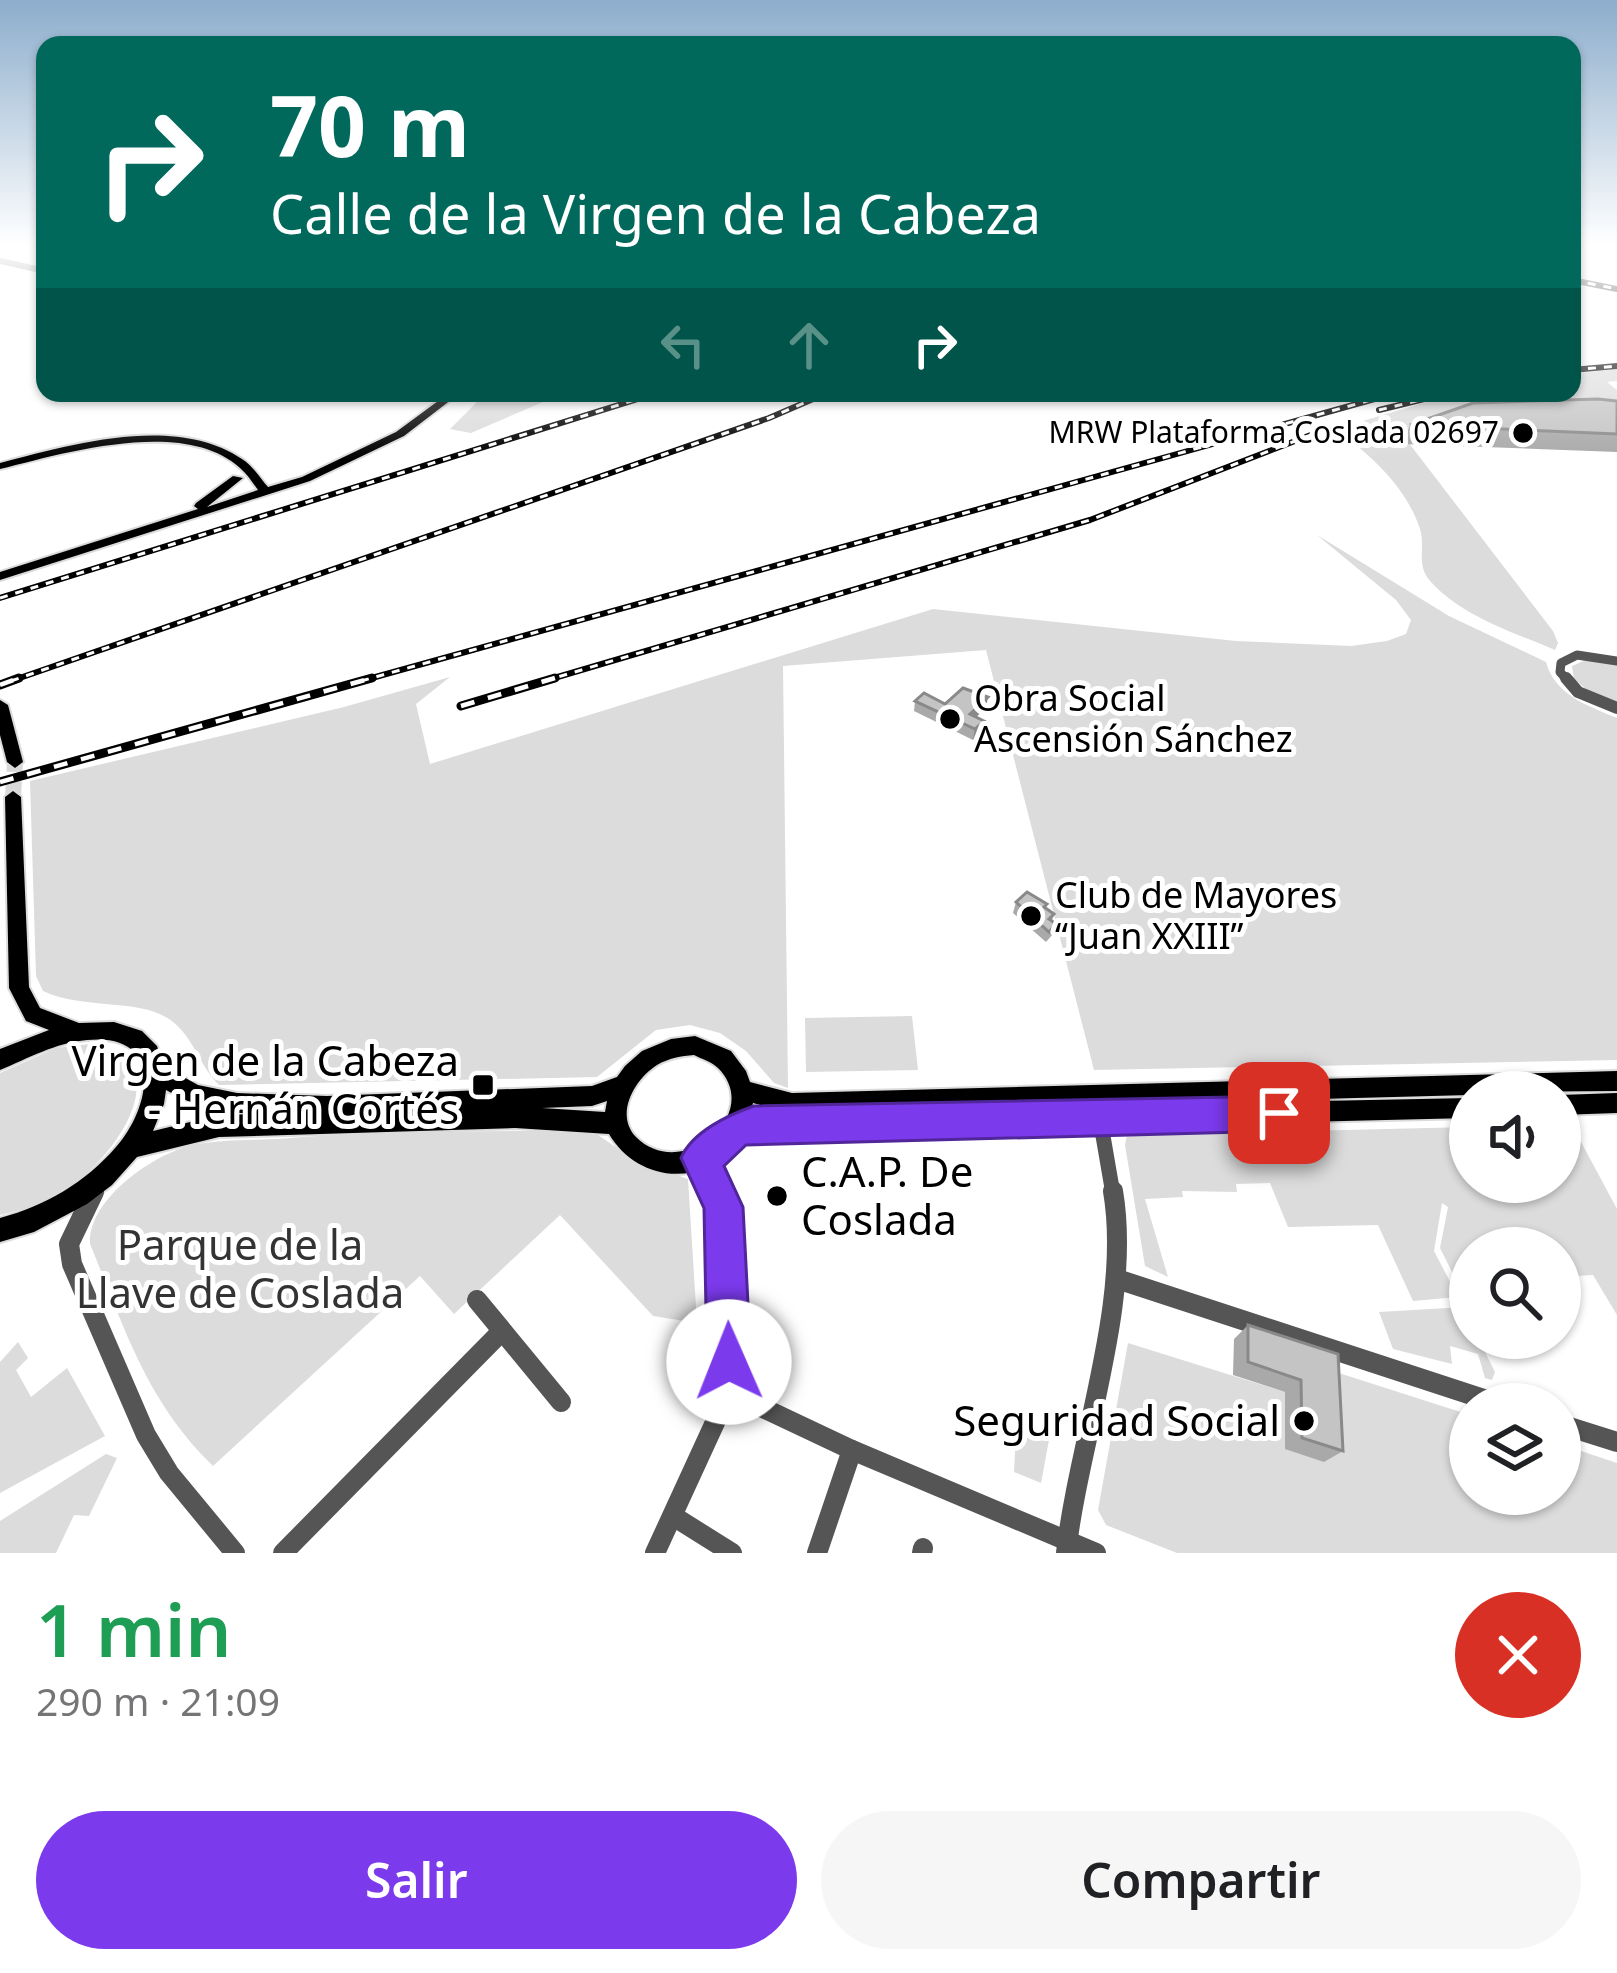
<!DOCTYPE html>
<html lang="es">
<meta charset="utf-8">
<style>
:root{--surface:#fff;--page:#f6f6f6;--text:#202124;--muted:#757577;--accent:#7c3aed}
body{margin:0;font-family:"Noto Sans",sans-serif;background:var(--page);color:var(--text);height:100vh;display:flex;flex-direction:column;font-size:45px;white-space:nowrap}
*{box-sizing:border-box;margin:0}
p{font-size:39px;color:var(--muted)}
.icon{flex:none;width:66px;height:66px;fill:none;stroke:currentColor;stroke-width:2;stroke-linecap:round;stroke-linejoin:round}
.map{position:relative;height:1553px;overflow:hidden}
.sheet{display:flex;flex-direction:column;background:var(--surface);flex:1}
.sheet>*{flex:none}
.guide{position:absolute;left:36px;top:36px;width:1545px;height:366px;border-radius:24px;box-shadow:0 3px 9px #0004;background:#00695c;color:#fff;overflow:hidden}
.tools{position:absolute;left:1449px;top:1071px;display:grid;gap:24px}
.tools a{display:grid;place-items:center;width:132px;height:132px;border-radius:50%;background:var(--surface);box-shadow:0 3px 9px #0004;font-size:60px}
.pin{position:absolute;display:grid;place-items:center;width:102px;height:102px;color:#fff;margin:-51px;border-radius:24px;box-shadow:0 6px 18px #0006}
.me{position:absolute;width:132px;margin:-66px;rotate:359deg;stroke-linejoin:round;filter:drop-shadow(0 0 9px #0008)}
.turn{display:flex;align-items:center;gap:42px;height:252px;padding:0 36px;font-size:54px}
.turn .icon{width:156px;height:156px;stroke-width:2.5}
.turn b{display:block;font-size:84px;line-height:102px}
.lanes{display:flex;align-items:center;height:114px;padding:0 36px;background:#0003;justify-content:center;gap:60px;direction:ltr}
.lanes .off{opacity:.35}
.round{display:grid;place-items:center;flex:none;width:126px;height:126px;border-radius:63px;background:var(--page)}
.overview{display:flex;align-items:center;justify-content:space-between;height:204px;padding:0 36px}
h1{font-size:72px;font-weight:600;line-height:90px;color:#1e9e55}
.cta{display:flex;gap:24px;margin-top:auto;padding:24px 36px}
.cta a{flex:1;height:138px;border-radius:72px;background:var(--accent);color:#fff;font-size:48px;font-weight:600;line-height:138px;text-align:center}
.cta a+a{background:var(--page);color:var(--text)}
.map>svg:first-child{display:block}
.green{fill:#dcdcdc}
.lines{fill:none;stroke-linecap:round;stroke-linejoin:round}
.major-tunnel{stroke:#d9d9d9;stroke-width:16;stroke-dasharray:16 9;stroke-linecap:butt}
.major-casing{stroke:#dbdbdb;stroke-width:4}
.minor-far4{stroke:#555;stroke-width:6}
.minor-far3{stroke:#555;stroke-width:9}
.minor-far2{stroke:#555;stroke-width:12}
.minor-far1{stroke:#555;stroke-width:15}
.minor{stroke:#555;stroke-width:20}
.major{fill:#000;fill-rule:evenodd}
.rail-far1-casing{stroke:#000;stroke-width:6}
.rail-casing{stroke:#000;stroke-width:9}
.rail-far1{stroke:#fff;stroke-width:3;stroke-dasharray:8;stroke-linecap:butt}
.rail{stroke:#fff;stroke-width:4.5;stroke-dasharray:14;stroke-linecap:butt}
.wall{fill:#a9a9a9}
.shaded-wall{fill:#898989}
.building{fill:#c4c4c4;stroke:#898989;stroke-width:3}
.route{fill:#7c3aed;stroke:#51269a;stroke-width:3}
.poi-dot{fill:#000;stroke:#fff;stroke-width:4.5}
.labels{text-anchor:middle;stroke-width:10;stroke-linejoin:round;paint-order:stroke}
.far-poi-label{font-size:30px;fill:#000;stroke:#fff;text-anchor:end}
.poi-label{font-size:36px;fill:#000;stroke:#fff;text-anchor:start}
.near-poi-label{font-size:42px;fill:#000;stroke:#fff;text-anchor:end}
.near-park-label{font-size:42px;fill:#333;stroke:#fff}
</style>
<div class="map">
<svg width="1617" height="1553" viewBox="0 0 1617 1553">
<rect width="100%" height="100%" fill="#fff"/>
<!-- green -->
<g class="green">
<path d="M1617,369v12l-10,1 10,8v23l-155,2 -60,19 151,197 5,12 -3,7c-42,-18 -92,-33 -124,-68 -16,-17 -5,-34 -11,-53 -14,-43 -50,-74 -84,-100l121,-36h115v-19z"/>
<polygon points="486,393 564,393 471,433 450,429"/>
<path d="M1317,535l132,81 97,46c9,33 42,44 71,56v342l-523,10 -108,-420 -203,16 5,422 -14,-5 -28,-32 -26,-18 -30,-8 -34,5 -59,47 -378,8c-20,-19 -25,-49 -50,-66 -31,-21 -86,-9 -126,-28l-7,-15 -6,-195 314,-74 106,-30 -34,27 14,60 503,-155 303,32 115,5 36,-5 19,-7 5,-14 -15,-20z"/>
<polygon points="1586,660 1617,665 1617,703 1592,694 1574,679 1572,666"/>
<polygon points="912,1016 918,1070 806,1072 805,1018"/>
<path d="M90,1044c90,16 30,106 -14,138 -23,17 -48,27 -76,33v-142l56,-25z"/>
<polygon points="1560,1125 1572,1125 1617,1209 1617,1315 1593,1275 1560,1277 1560,1248 1470,1248 1470,1282 1463,1283 1470,1298 1467,1302 1440,1248 1448,1207 1442,1203 1434,1251 1458,1297 1413,1301 1378,1225 1288,1227 1270,1183 1236,1184 1237,1192 1182,1191 1183,1197 1145,1199 1168,1277 1145,1266 1125,1145 1127,1135 1470,1127 1470,1182 1560,1182"/>
<path d="M584,1131l14,4 35,24 55,20 9,144 -44,-7 -93,-101 -106,99 -34,-38 -207,190c-67,-65 -88,-137 -123,-222 -2,-44 61,-88 99,-98 31,-8 68,-5 101,-8 98,-7 196,-7 294,-7z"/>
<polygon points="1465,1307 1470,1338 1478,1338 1495,1372 1492,1380 1485,1378 1478,1354 1450,1346 1452,1364 1393,1349 1379,1312"/>
<polygon points="18,1342 28,1358 16,1370 31,1397 67,1368 105,1436 0,1493 0,1362"/>
<polygon points="1128,1343 1285,1392 1285,1448 1320,1367 1470,1415 1470,1494 1560,1494 1560,1444 1617,1463 1617,1553 1177,1553 1106,1525 1098,1510"/>
<polygon points="1016,1433 1049,1440 1041,1483 1014,1472"/>
<polygon points="106,1454 117,1458 89,1516 74,1515 56,1553 0,1553 0,1521"/>
</g>
<g class="lines">
<!-- major-tunnel -->
<polyline class="major-tunnel" points="13,797 15,762"/>
<defs>
<g id="major">
<path d="M449,393h11l-56,43 -94,45 -310,99v-8l198,-63 -4,-3 2,-3 37,-27 10,2 -36,29 51,-17c-5,-7 -11,-16 -18,-22 -55,-51 -176,-15 -240,1v-6c72,-19 176,-49 242,-4 11,7 18,19 26,28l34,-10 94,-45z"/>
<polygon points="0,700 8,705 23,762 15,768 7,762 0,735"/>
<path d="M13,791l8,6 8,190 11,21 39,15 35,-1 28,9 15,15 7,20 34,19 39,8 90,3 265,-10 25,-9 8,-11 17,-15 29,-12 24,-3 36,15 15,20 4,11 42,11 825,-22v20l-147,1v3l-489,13 489,-10v20l-715,17c-23,7 -26,22 -47,32 -38,17 -79,1 -99,-33l-94,-6 -296,9 -82,20 -25,28 -25,19 -53,28 -34,10v-24c45,-12 86,-36 116,-71 36,-41 48,-115 -29,-107 -32,3 -58,18 -87,30v-21l49,-19 -23,-9 -17,-33 -4,-191zM694,1055c8,4 18,7 24,13 46,46 -36,115 -82,69 -22,-23 -1,-58 21,-72 12,-7 24,-9 37,-10zM166,1090c28,17 58,23 91,24l-38,1 -66,16 11,-27zM607,1101l-2,11 -63,-4 50,-2zM753,1103l36,10 -39,2z"/>
<polygon points="1617,1093 1617,1113 1560,1115 1560,1095"/>
</g>
</defs>
<!-- major casing -->
<use href="#major" class="major-casing"/>
<!-- minor-far4 -->
<polyline class="minor-far4" points="0,261 45,271"/>
<!-- minor-far3 -->
<polyline class="minor-far3" points="1568,681 1560,672 1561,663 1577,655 1617,661"/>
<!-- minor-far2 -->
<polyline class="minor-far2" points="1566,678 1578,692 1617,708"/>
<!-- minor-far1 -->
<g class="minor-far1">
<polyline points="1093,1113 1103,1136 1113,1194"/>
<polyline points="700,1158 717,1194"/>
</g>
<!-- minor -->
<g class="minor">
<polyline points="94,1192 69,1244 72,1264 146,1435 169,1473 235,1553"/>
<polyline points="1117,1279 1499,1404"/>
<polyline points="477,1300 561,1402"/>
<polyline points="729,1392 852,1450 1096,1553"/>
<polyline points="1560,1424 1617,1442"/>
<polyline points="673,1516 732,1553"/>
<polyline points="283,1553 502,1331"/>
<polyline points="655,1553 729,1392 723,1207 716,1191"/>
<polyline points="817,1553 852,1450"/>
<polyline points="922,1553 923,1548"/>
<path d="M1066,1553c13,-114 66,-250 47,-362"/>
</g>
<!-- major -->
<use href="#major" class="major"/>
<defs>
<g id="rail-far1">
<polyline points="1572,280 1617,289"/>
<polyline points="1572,370 1617,366"/>
<polyline points="1379,410 1449,393"/>
<polyline points="0,598 657,393"/>
<polyline points="11,681 769,418 827,393"/>
<polyline points="361,681 1396,393"/>
<polyline points="544,681 1090,520 1334,426"/>
</g>
<g id="rail">
<polyline points="0,685 19,678"/>
<polyline points="461,706 555,678"/>
<polyline points="0,782 372,678"/>
</g>
</defs>
<!-- rail-far1 casing -->
<use href="#rail-far1" class="rail-far1-casing"/>
<!-- rail casing -->
<use href="#rail" class="rail-casing"/>
<!-- rail-far1 -->
<use href="#rail-far1" class="rail-far1"/>
<!-- rail -->
<use href="#rail" class="rail"/>
</g>
<!-- wall -->
<g class="wall">
<polygon points="1617,401 1617,452 1402,444 1410,425"/>
<polygon points="915,701 986,708 976,717 982,731 973,740 914,711"/>
<polygon points="1016,902 1047,904 1046,909 1054,914 1052,921 1056,924 1053,934 1046,942 1013,913"/>
<polygon points="1248,1325 1338,1354 1343,1451 1324,1462 1285,1449 1285,1392 1233,1375 1234,1339"/>
</g>
<!-- shaded-wall -->
<g class="shaded-wall">
<polygon points="988,697 986,708 968,724 970,714"/>
<polygon points="984,721 982,731 973,740 975,729"/>
</g>
<!-- building -->
<g class="building">
<polygon points="1598,399 1617,401 1617,434 1410,425 1473,403"/>
<polygon points="963,688 988,697 970,714 984,721 975,729 915,701 924,693 945,704"/>
<polygon points="1027,892 1047,904 1044,907 1054,914 1049,919 1056,924 1049,932 1016,902"/>
<polygon points="1248,1325 1338,1354 1343,1451 1302,1438 1301,1380 1248,1362"/>
</g>
<!-- sky -->
<linearGradient id="sky" x2="0" y2="1"><stop stop-color="#8cadcc"/><stop offset="0.53" stop-color="#fff"/><stop offset="1" stop-color="#fff" stop-opacity="0"/></linearGradient>
<rect width="1617" height="460" fill="url(#sky)"/>
<!-- route -->
<path class="route" d="M1279,1096l13,5 5,12 -5,13 -13,5 -533,14 -22,21 19,41 8,155 -6,15 -16,7 -15,-7 -7,-15 -3,-154 -23,-50c11,-26 47,-43 73,-52z"/>
<!-- markers -->
<g class="poi-dot">
<circle cx="1523" cy="433" r="12"/>
<circle cx="950" cy="719" r="12"/>
<circle cx="1031" cy="916" r="12"/>
<rect x="471" y="1073" width="24" height="24" rx="6"/>
<circle cx="777" cy="1196" r="12"/>
<circle cx="1304" cy="1421" r="12"/>
</g>
<g class="labels">
<!-- far-poi labels -->
<g class="far-poi-label">
<text x="1499" y="443">MRW Plataforma Coslada 02697</text>
</g>
<!-- poi labels -->
<g class="poi-label">
<text x="974" y="711">Obra Social<tspan x="974" dy="41">Ascensión Sánchez</tspan></text>
<text x="1055" y="908">Club de Mayores<tspan x="1055" dy="41">“Juan XXIII”</tspan></text>
</g>
<!-- near-poi labels -->
<g class="near-poi-label">
<text x="459" y="1076">Virgen de la Cabeza<tspan x="459" dy="48">- Hernán Cortés</tspan></text>
<text x="801" y="1187" text-anchor="start">C.A.P. De<tspan x="801" dy="48">Coslada</tspan></text>
<text x="1280" y="1436">Seguridad Social</text>
</g>
<!-- near-park labels -->
<g class="near-park-label">
<text x="240" y="1260">Parque de la<tspan x="240" dy="48">Llave de Coslada</tspan></text>
</g>
</g>
</svg>
<div class="tools">
<a><svg class="icon" aria-label="sound" viewBox="0 0 24 24"><path d="M4 9h4l5-4v14l-5-4H4zM17 9q2 3 0 6"/></svg></a>
<a><svg class="icon" aria-label="search" viewBox="0 0 24 24"><circle cx="10" cy="10" r="6"/><path d="M15 15l6 6"/></svg></a>
<a><svg class="icon" aria-label="layers" viewBox="0 0 24 24"><path d="M12 4l9 5-9 5-9-5zM3 14l9 5 9-5"/></svg></a>
</div>
<div class="pin" style="left:1279px;top:1113px;background:#d93025"><svg class="icon" aria-label="arrive" viewBox="0 0 24 24"><path d="M6 21V4h12l-3 4 3 4H6"/></svg></div>
<svg class="me" style="left:729px;top:1362px" viewBox="-20 -20 40 40"><circle r="19" fill="#fff"/><path d="M0-13L10 11 0 6-10 11z" fill="#7c3aed"/></svg>
<div class="guide">
<div class="turn"><svg class="icon" aria-label="right" viewBox="0 0 24 24"><path d="M7 20v-9h11M14 6l5 5-5 5"/></svg><div><b>70 m</b>Calle de la Virgen de la Cabeza</div></div>
<div class="lanes"><svg class="icon off" aria-label="left" viewBox="0 0 24 24"><path d="M17 20v-9H6M10 6l-5 5 5 5"/></svg><svg class="icon off" aria-label="ahead" viewBox="0 0 24 24"><path d="M12 20V5M6 11l6-6 6 6"/></svg><svg class="icon" aria-label="right" viewBox="0 0 24 24"><path d="M7 20v-9h11M14 6l5 5-5 5"/></svg></div>
</div>
</div>
<section class="sheet">
<div class="overview"><div><h1>1 min</h1><p>290 m · 21:09</p></div><a class="round" style="background:#d93025;color:#fff"><svg class="icon" aria-label="close" viewBox="0 0 24 24"><path d="M6 6l12 12M18 6L6 18"/></svg></a></div>
<div class="cta"><a>Salir</a><a>Compartir</a></div>
</section>
